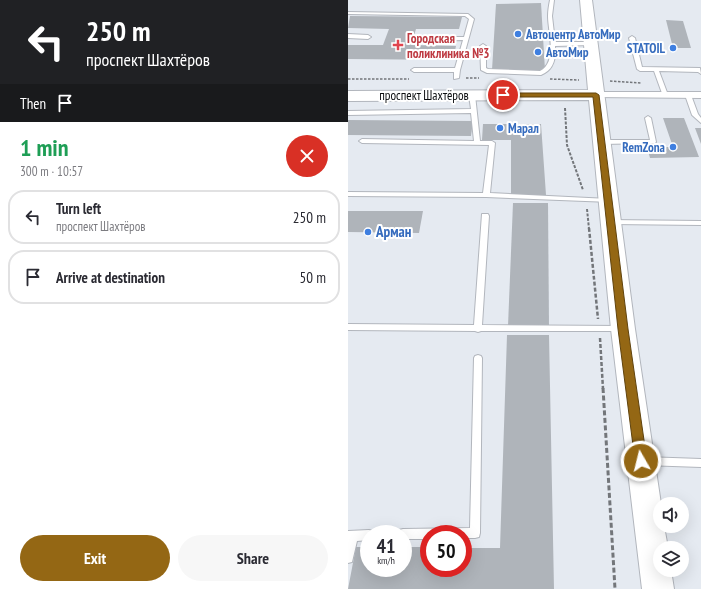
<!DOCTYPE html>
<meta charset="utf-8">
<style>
:root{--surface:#fff;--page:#f7f7f7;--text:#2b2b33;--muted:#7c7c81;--line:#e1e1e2;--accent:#946714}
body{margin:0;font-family:"PT Sans Narrow",sans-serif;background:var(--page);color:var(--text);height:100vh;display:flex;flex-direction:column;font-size:15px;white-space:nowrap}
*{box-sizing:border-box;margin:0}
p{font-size:13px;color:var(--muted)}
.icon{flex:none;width:22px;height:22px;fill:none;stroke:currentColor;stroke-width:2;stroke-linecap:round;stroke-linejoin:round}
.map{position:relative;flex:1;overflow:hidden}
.sheet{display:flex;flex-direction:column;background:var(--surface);width:348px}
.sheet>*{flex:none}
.top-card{background:#202124;color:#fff;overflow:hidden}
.controls{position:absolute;left:305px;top:497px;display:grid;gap:8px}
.controls a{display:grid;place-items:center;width:36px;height:36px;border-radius:50%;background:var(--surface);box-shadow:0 4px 16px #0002;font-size:20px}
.speed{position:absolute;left:12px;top:525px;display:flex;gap:8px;font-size:20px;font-weight:700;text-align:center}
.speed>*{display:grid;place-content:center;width:52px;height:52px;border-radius:50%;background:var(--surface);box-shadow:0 4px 16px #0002;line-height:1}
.speed small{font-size:10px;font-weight:400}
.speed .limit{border:6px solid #d22;background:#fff;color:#111}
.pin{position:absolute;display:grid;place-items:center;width:34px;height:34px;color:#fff;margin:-17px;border:2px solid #fff;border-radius:50%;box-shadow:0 1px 4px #0007}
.me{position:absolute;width:44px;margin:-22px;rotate:352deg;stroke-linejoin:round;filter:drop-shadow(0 0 3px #0008)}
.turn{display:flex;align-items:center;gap:14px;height:84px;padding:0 20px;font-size:18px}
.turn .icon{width:52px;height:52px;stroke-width:2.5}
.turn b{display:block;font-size:28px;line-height:34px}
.then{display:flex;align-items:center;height:38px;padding:0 20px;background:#0003;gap:8px;font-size:15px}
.round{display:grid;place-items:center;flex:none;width:42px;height:42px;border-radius:21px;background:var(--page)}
.overview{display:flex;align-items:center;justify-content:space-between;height:68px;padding:0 20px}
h1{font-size:24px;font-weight:700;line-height:30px;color:#1e9e55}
.cta{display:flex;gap:8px;margin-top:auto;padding:8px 20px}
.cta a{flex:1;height:46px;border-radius:24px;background:var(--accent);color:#fff;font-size:16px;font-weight:700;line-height:46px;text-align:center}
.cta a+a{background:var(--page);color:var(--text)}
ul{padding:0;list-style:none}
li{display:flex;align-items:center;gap:12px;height:54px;margin:0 8px 6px;padding:0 12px;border:2px solid var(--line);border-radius:16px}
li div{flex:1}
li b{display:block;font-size:15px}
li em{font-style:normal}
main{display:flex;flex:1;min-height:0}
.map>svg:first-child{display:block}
.building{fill:#afb4ba}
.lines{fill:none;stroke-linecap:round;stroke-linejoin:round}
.lane-casing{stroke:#b2b6bd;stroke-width:2}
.street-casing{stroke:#b2b6bd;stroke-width:2}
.secondary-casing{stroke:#b2b6bd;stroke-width:2}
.path-far3{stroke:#73767a;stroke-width:1.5;stroke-dasharray:2.5 1.5;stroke-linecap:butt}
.path-far2{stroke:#73767a;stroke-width:2;stroke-dasharray:3 1.5;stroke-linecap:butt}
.path-far1{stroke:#73767a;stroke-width:2.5;stroke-dasharray:4 2;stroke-linecap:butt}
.path{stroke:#73767a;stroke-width:3;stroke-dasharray:5 2.5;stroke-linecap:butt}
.lane{fill:#fff;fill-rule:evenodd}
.street{fill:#fff;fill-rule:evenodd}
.secondary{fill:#fff;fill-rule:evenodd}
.route{fill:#946714;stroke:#60430d}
.shop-dot{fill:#3f7fe0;stroke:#fff;stroke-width:1.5}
.health-dot{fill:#e0444e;stroke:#fff;stroke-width:1.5}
.labels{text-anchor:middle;stroke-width:4;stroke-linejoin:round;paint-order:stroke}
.far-shop-label{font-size:13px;font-weight:bold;fill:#366cbe;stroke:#fff;text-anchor:start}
.far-health-label{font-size:13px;font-weight:bold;fill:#be3a42;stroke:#fff;text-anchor:start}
.far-street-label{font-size:13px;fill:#0c0e10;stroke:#fff}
.shop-label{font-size:15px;font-weight:bold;fill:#366cbe;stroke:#fff;text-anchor:start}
</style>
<main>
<section class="sheet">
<div class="top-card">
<div class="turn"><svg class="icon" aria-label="left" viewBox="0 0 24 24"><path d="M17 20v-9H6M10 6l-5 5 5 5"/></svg><div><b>250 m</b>проспект Шахтёров</div></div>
<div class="then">Then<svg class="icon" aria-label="arrive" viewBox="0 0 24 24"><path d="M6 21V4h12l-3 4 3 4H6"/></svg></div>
</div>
<div class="overview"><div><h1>1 min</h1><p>300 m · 10:57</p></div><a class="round" style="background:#d93025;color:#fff"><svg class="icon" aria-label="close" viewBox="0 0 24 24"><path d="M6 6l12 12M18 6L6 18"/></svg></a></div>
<ul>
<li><svg class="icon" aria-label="left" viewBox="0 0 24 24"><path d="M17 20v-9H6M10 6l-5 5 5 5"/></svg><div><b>Turn left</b><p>проспект Шахтёров</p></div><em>250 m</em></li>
<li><svg class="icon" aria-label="arrive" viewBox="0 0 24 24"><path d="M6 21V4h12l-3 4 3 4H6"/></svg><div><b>Arrive at destination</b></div><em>50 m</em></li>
</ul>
<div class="cta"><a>Exit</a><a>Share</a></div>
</section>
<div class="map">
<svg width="353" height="589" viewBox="0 0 353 589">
<rect width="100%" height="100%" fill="#e5eaf1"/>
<!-- building -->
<g class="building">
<polygon points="193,3 197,70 144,70 148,4"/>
<polygon points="2,16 114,17 111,29 68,29 63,45 108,46 105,60 0,59 0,45 35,45 41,29 0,28"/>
<polygon points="318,20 335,21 343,48 325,48"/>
<polygon points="315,118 336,118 351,157 302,158 299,147 325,147"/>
<polygon points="0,120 125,121 123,136 0,135"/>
<polygon points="135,124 193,124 198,195 163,195 163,140 134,140"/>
<polygon points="347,128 353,128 353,144"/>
<polygon points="165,203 200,203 201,326 160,326"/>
<polygon points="0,211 75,211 71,233 0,232"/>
<polygon points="159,335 201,335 206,589 0,589 8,547 21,547 21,568 55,568 55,547 81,547 81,568 115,568 115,548 152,548"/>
</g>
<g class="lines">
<defs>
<g id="lane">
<path d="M202,0h4l-2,16 3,26h35l3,2 -1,1 -37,1c1,12 -1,24 -14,29l-54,-2 -6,-3 -1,-24 3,-2 3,2v22l2,1 52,2c18,-9 8,-39 8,-55 0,-6 1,-11 2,-16z"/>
<polygon points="0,12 120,14 126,19 112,70 111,78 106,79 106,72 66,72 63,70 66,68 107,68 115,40 78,41 75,39 78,37 116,37 121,19 117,16 0,14"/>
<polygon points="0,34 20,35 23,37 20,39 0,38"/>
<polygon points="284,36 287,38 294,67 352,68 353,74 350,72 311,71 320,95 315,96 306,71 292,71 289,69 281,38"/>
<polygon points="124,93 127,95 132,141 144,141 147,143 142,193 261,199 263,200 264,201 263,202 138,197 0,196 0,192 135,193 141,145 14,143 11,141 14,139 126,141 123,113 0,115 0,111 123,109 121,95"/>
<polygon points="338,94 343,95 350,114 353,118 353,123 344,115 337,95"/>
<polygon points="300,116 303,118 308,142 307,143 253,144 250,142 253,140 302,140 297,118"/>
<polygon points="134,214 140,214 141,216 134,325 273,326 276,327 277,329 276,331 133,331 130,332 127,331 0,330 0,324 126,325"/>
<polygon points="260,220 353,221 353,225 263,224 260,224 259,222"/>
<polygon points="130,355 133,356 134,358 132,533 131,537 127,538 115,538 115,534 81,534 81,539 55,539 55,534 50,534 51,530 55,529 122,528 126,358 127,356"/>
<polygon points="296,457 353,459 353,467 296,465 292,464 291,461 292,458"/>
<polygon points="21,530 25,531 26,534 21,534 21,540 9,541 4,562 0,563 0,531"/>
</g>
<polygon id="street" points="248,92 353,92 353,98 244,97 243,95"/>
<polygon id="secondary" points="232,0 244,0 287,329 313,504 312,526 316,526 320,548 312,548 312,570 323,570 326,589 294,589 263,329 241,100 0,101 0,91 240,90"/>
</defs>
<!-- lane casing -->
<use href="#lane" class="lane-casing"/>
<!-- street casing -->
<use href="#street" class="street-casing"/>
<!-- secondary casing -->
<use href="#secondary" class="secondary-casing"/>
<!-- path-far3 -->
<g class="path-far3">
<polyline points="118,78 131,78"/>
<polyline points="0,79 61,79"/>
<polyline points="202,79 231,80"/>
<polyline points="262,81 293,83"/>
</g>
<!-- path-far2 -->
<g class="path-far2">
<polyline points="217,108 219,145 235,190"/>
<polyline points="239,209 241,229"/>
</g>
<!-- path-far1 -->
<g class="path-far1">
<polyline points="241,228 250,319"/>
<polyline points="252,338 255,389"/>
</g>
<!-- path -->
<polyline class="path" points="255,388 267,589"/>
<!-- lane -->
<use href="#lane" class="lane"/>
<!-- street -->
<use href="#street" class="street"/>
<!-- secondary -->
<use href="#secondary" class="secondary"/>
</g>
<!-- route -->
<polygon class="route" points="248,93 251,95 280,329 299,461 297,464 293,466 289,464 287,461 270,329 245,97 155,97 152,95 155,93"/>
<!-- markers -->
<g class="shop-dot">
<circle cx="170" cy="34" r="4"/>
<circle cx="325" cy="48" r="4"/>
<circle cx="190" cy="52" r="4"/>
<circle cx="152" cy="128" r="4"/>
<circle cx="325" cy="147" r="4"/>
<circle cx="20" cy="232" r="4"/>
</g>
<path class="health-dot" d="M48 39h4v4h4v4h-4v4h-4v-4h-4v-4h4z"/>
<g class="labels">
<!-- far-shop labels -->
<g class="far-shop-label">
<text x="178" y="39">Автоцентр АвтоМир</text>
<text x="317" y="53" text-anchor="end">STATOIL</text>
<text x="198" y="57">АвтоМир</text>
<text x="160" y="133">Марал</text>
<text x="317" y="152" text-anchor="end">RemZona</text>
</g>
<!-- far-health labels -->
<g class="far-health-label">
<text x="59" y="43">Городская<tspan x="59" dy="15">поликлиника №3</tspan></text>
</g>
<!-- far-street labels -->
<g class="far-street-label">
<text x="76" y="100">проспект Шахтёров</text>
</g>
<!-- shop labels -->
<g class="shop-label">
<text x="28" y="237">Арман</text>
</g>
</g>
</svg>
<div class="controls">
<a><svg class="icon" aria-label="sound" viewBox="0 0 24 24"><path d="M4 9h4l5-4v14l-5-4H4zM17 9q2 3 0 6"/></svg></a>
<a><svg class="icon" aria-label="layers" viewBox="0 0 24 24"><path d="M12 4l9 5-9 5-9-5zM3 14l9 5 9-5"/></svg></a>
</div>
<div class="speed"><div>41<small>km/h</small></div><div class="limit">50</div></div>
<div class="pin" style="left:155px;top:95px;background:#d93025"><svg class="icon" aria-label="arrive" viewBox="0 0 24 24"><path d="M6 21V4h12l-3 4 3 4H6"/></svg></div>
<svg class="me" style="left:293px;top:461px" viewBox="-20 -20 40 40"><circle r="17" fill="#946714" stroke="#fff" stroke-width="3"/><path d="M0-11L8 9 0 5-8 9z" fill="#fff"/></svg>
</div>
</main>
